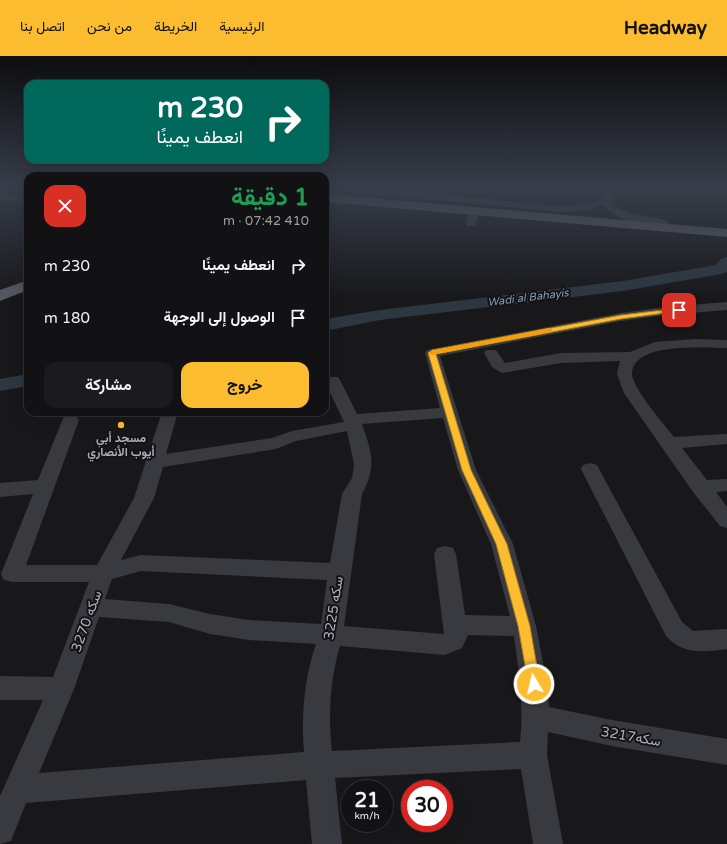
<!DOCTYPE html>
<html lang="ar">
<meta charset="utf-8">
<style>
:root{--surface:#121214;--page:#1b1b1d;--text:#f1f3f6;--muted:#9c9ea0;--line:#313234;--accent:#fbbc30}
body{margin:0;font-family:"Varela Round",Vazirmatn,sans-serif;background:var(--page);color:var(--text);direction:rtl;height:100vh;display:flex;flex-direction:column;font-size:15px;white-space:nowrap}
*{box-sizing:border-box;margin:0}
p{font-size:13px;color:var(--muted)}
.icon{flex:none;width:22px;height:22px;fill:none;stroke:currentColor;stroke-width:2;stroke-linecap:round;stroke-linejoin:round}
.map{position:relative;flex:1;overflow:hidden;direction:ltr}
.side{position:absolute;left:24px;top:116px;width:305px;height:244px;display:flex;flex-direction:column;background:var(--surface);border-radius:12px;box-shadow:0 4px 16px #0002,0 0 0 1px var(--line);direction:rtl}
.side>*{flex:none}
.top-card{position:absolute;left:24px;top:24px;width:305px;height:84px;border-radius:12px;box-shadow:0 4px 16px #0002,0 0 0 1px var(--line);direction:rtl;background:#00695c;color:#fff;overflow:hidden}
.speed{position:absolute;left:341px;top:724px;display:flex;gap:8px;font-size:20px;font-weight:700;text-align:center}
.speed>*{display:grid;place-content:center;width:52px;height:52px;border-radius:50%;background:var(--surface);box-shadow:0 4px 16px #0002,0 0 0 1px var(--line);line-height:1}
.speed small{font-size:10px;font-weight:400}
.speed .limit{border:6px solid #d22;background:#fff;color:#111}
.pin{position:absolute;display:grid;place-items:center;width:34px;height:34px;color:#fff;margin:-17px;border-radius:8px;box-shadow:0 2px 6px #0006}
.me{position:absolute;width:44px;margin:-22px;rotate:351deg;stroke-linejoin:round;filter:drop-shadow(0 0 3px #0008)}
.turn{display:flex;align-items:center;gap:14px;height:84px;padding:0 20px;font-size:18px}
.turn .icon{width:52px;height:52px;stroke-width:2.5}
.turn b{display:block;font-size:28px;line-height:34px}
.round{display:grid;place-items:center;flex:none;width:42px;height:42px;border-radius:12px;background:var(--page)}
.summary{display:flex;align-items:center;justify-content:space-between;height:68px;padding:0 20px}
h1{font-size:24px;font-weight:700;line-height:30px;color:#1e9e55}
.cta{display:flex;gap:8px;margin-top:auto;padding:8px 20px}
.cta a{flex:1;height:46px;border-radius:12px;background:var(--accent);color:#111;font-size:16px;font-weight:700;line-height:46px;text-align:center}
.cta a+a{background:var(--page);color:var(--text)}
ul{padding:0;list-style:none}
li{display:flex;align-items:center;gap:12px;height:52px;padding:0 20px}
li div{flex:1}
li b{display:block;font-size:15px}
li em{font-style:normal}
header{display:flex;align-items:center;gap:24px;box-sizing:border-box;height:56px;padding:0 20px;background:var(--accent);color:#111}
header strong{font-size:19px}
nav{display:flex;gap:22px;margin-inline-start:auto;font-size:14px}
.map>svg:first-child{display:block}
.lines{fill:none;stroke-linecap:round;stroke-linejoin:round}
.river{fill:#2d3740;fill-rule:evenodd}
.minor{fill:#393a40;fill-rule:evenodd}
.major{fill:#55575f;fill-rule:evenodd}
.route{fill:#fbbc30;stroke:#a37a1f}
.slow{fill:#f59e0b}
.poi-dot{fill:#fbbc30;stroke:#131316;stroke-width:1.5}
.labels{text-anchor:middle;stroke-width:4;stroke-linejoin:round;paint-order:stroke}
.far-water-label{font-size:11px;font-style:italic;fill:#809cb7;stroke:#131316}
.poi-label{font-size:12px;font-weight:bold;fill:#aaafbb;stroke:#131316}
.near-street-label{font-size:14px;fill:#aaafbb;stroke:#131316}
</style>
<header>
<strong>Headway</strong>
<nav><a>الرئيسية</a><a>الخريطة</a><a>من نحن</a><a>اتصل بنا</a></nav>
</header>
<div class="map">
<svg width="727" height="788" viewBox="0 0 727 788">
<rect width="100%" height="100%" fill="#18181b"/>
<g class="lines">
<!-- river -->
<g class="river">
<polygon points="727,201 727,216 721,218 623,235 380,264 325,275 325,263 380,254 623,225 716,209 721,203"/>
<polygon points="28,318 28,330 0,335 0,323"/>
</g>
<!-- minor -->
<g class="minor">
<path d="M374,132l185,18 28,-2 16,-5v-11h8l2,16c16,14 50,11 56,19l-5,3c-20,-3 -47,-3 -61,-21l-15,5 -29,2 -188,-18 -5,-3 2,-2z"/>
<polygon points="0,138 28,141 28,147 0,144"/>
<polygon points="474,153 479,156 475,170 467,170 466,168 469,156"/>
<path d="M727,246v8l-62,5 -44,6 -181,35 36,114 37,74 23,82 11,58 2,23 63,13 115,19v26l-115,-19 -64,-14 -1,23 16,89h-30l-12,-75 -186,9 7,66h-30l-6,-64 -280,23 -15,38 -11,3v-48l43,-96h-43v-24l53,1 36,-95h-77l-8,-2 -3,-6 32,-80 -33,3v-14l38,-3 26,-64 6,-1 6,1 3,4 -53,145h71l37,-67 28,-86h16l-12,42 106,-16 20,-7 52,-9 -19,-40 1,-5h12l2,3 17,34 83,-6 -15,-55 2,-3 194,-37 44,-6zM443,362l15,52 33,74 19,72 -45,-1 -9,-61 -3,-6 -8,-2 -8,2 -3,6 10,80 -100,-8 18,-132c15,-28 10,-41 0,-70zM347,375l7,33 -2,14 -10,16 -12,69 -189,-8 -20,5 33,-62 9,-31 113,-18 20,-8zM141,515l186,9 -6,44 -72,-4 -39,-6 -41,-10 -64,-5 7,-20zM99,561l70,5 41,12 39,6 67,4c-12,35 -15,72 -12,108l-265,21 35,-84zM468,579l46,1c5,36 10,70 6,106l-188,9c-4,-35 -2,-72 8,-105l105,9 17,-7z"/>
<path d="M695,283l32,1v8c-21,0 -95,-7 -95,26 1,15 32,50 42,63l53,-3v10l-45,4 25,32 20,-1v12l-11,1 11,15v21l-7,-2 -27,-34 -69,-99 -7,-19 3,-13 -59,2 -59,10 -10,-6 -8,-14 2,-3h10l9,13 56,-10 69,-1 25,-10z"/>
<path d="M590,407l7,2 2,4 83,153 11,9 34,-2v20c-24,3 -44,6 -61,-13l-85,-167 2,-4z"/>
</g>
<!-- major -->
<g class="major">
<polygon points="325,138 727,173 727,181 325,146"/>
<polygon points="28,224 28,234 0,245 0,234"/>
</g>
</g>
<!-- sky -->
<linearGradient id="sky" x2="0" y2="1"><stop stop-color="#0d0d0f"/><stop offset="0.54" stop-color="#373d4a"/><stop offset="1" stop-color="#373d4a" stop-opacity="0"/></linearGradient>
<rect width="727" height="243" fill="url(#sky)"/>
<!-- route -->
<polygon class="route" points="679,252 682,254 681,255 621,263 436,298 471,414 507,488 530,570 540,628 538,632 534,634 529,632 518,570 496,488 462,414 428,297 432,294 621,259"/>
<!-- slow -->
<polygon class="slow" points="549,272 552,273 552,276 432,299 428,297 432,295"/>
<!-- markers -->
<circle class="poi-dot" cx="121" cy="369" r="4"/>
<g class="labels">
<!-- far-water labels -->
<g class="far-water-label">
<text transform="translate(528 241) rotate(-7)" y="4">Wadi al Bahayis</text>
</g>
<!-- poi labels -->
<g class="poi-label">
<text x="121" y="386">مسجد أبي<tspan x="121" dy="14">أيوب الأنصاري</tspan></text>
</g>
<!-- near-street labels -->
<g class="near-street-label">
<text transform="translate(333 552) rotate(-81)" y="5">سكه 3225</text>
<text transform="translate(86 565) rotate(-70)" y="5">سكه 3270</text>
<text transform="translate(631 680) rotate(10)" y="5">سكه3217</text>
</g>
</g>
</svg>
<div class="speed"><div>21<small>km/h</small></div><div class="limit">30</div></div>
<div class="pin" style="left:679px;top:254px;background:#d93025"><svg class="icon" aria-label="arrive" viewBox="0 0 24 24"><path d="M6 21V4h12l-3 4 3 4H6"/></svg></div>
<svg class="me" style="left:534px;top:628px" viewBox="-20 -20 40 40"><circle r="17" fill="#fbbc30" stroke="#fff" stroke-width="3"/><path d="M0-11L8 9 0 5-8 9z" fill="#fff"/></svg>
<div class="top-card">
<div class="turn"><svg class="icon" aria-label="right" viewBox="0 0 24 24"><path d="M7 20v-9h11M14 6l5 5-5 5"/></svg><div><b>230 m</b>انعطف يمينًا</div></div>
</div>
<section class="side">
<div class="summary"><div><h1>1 دقيقة</h1><p>410 m · 07:42</p></div><a class="round" style="background:#d93025;color:#fff"><svg class="icon" aria-label="close" viewBox="0 0 24 24"><path d="M6 6l12 12M18 6L6 18"/></svg></a></div>
<ul>
<li><svg class="icon" aria-label="right" viewBox="0 0 24 24"><path d="M7 20v-9h11M14 6l5 5-5 5"/></svg><div><b>انعطف يمينًا</b></div><em>230 m</em></li>
<li><svg class="icon" aria-label="arrive" viewBox="0 0 24 24"><path d="M6 21V4h12l-3 4 3 4H6"/></svg><div><b>الوصول إلى الوجهة</b></div><em>180 m</em></li>
</ul>
<div class="cta"><a>خروج</a><a>مشاركة</a></div>
</section>
</div>
